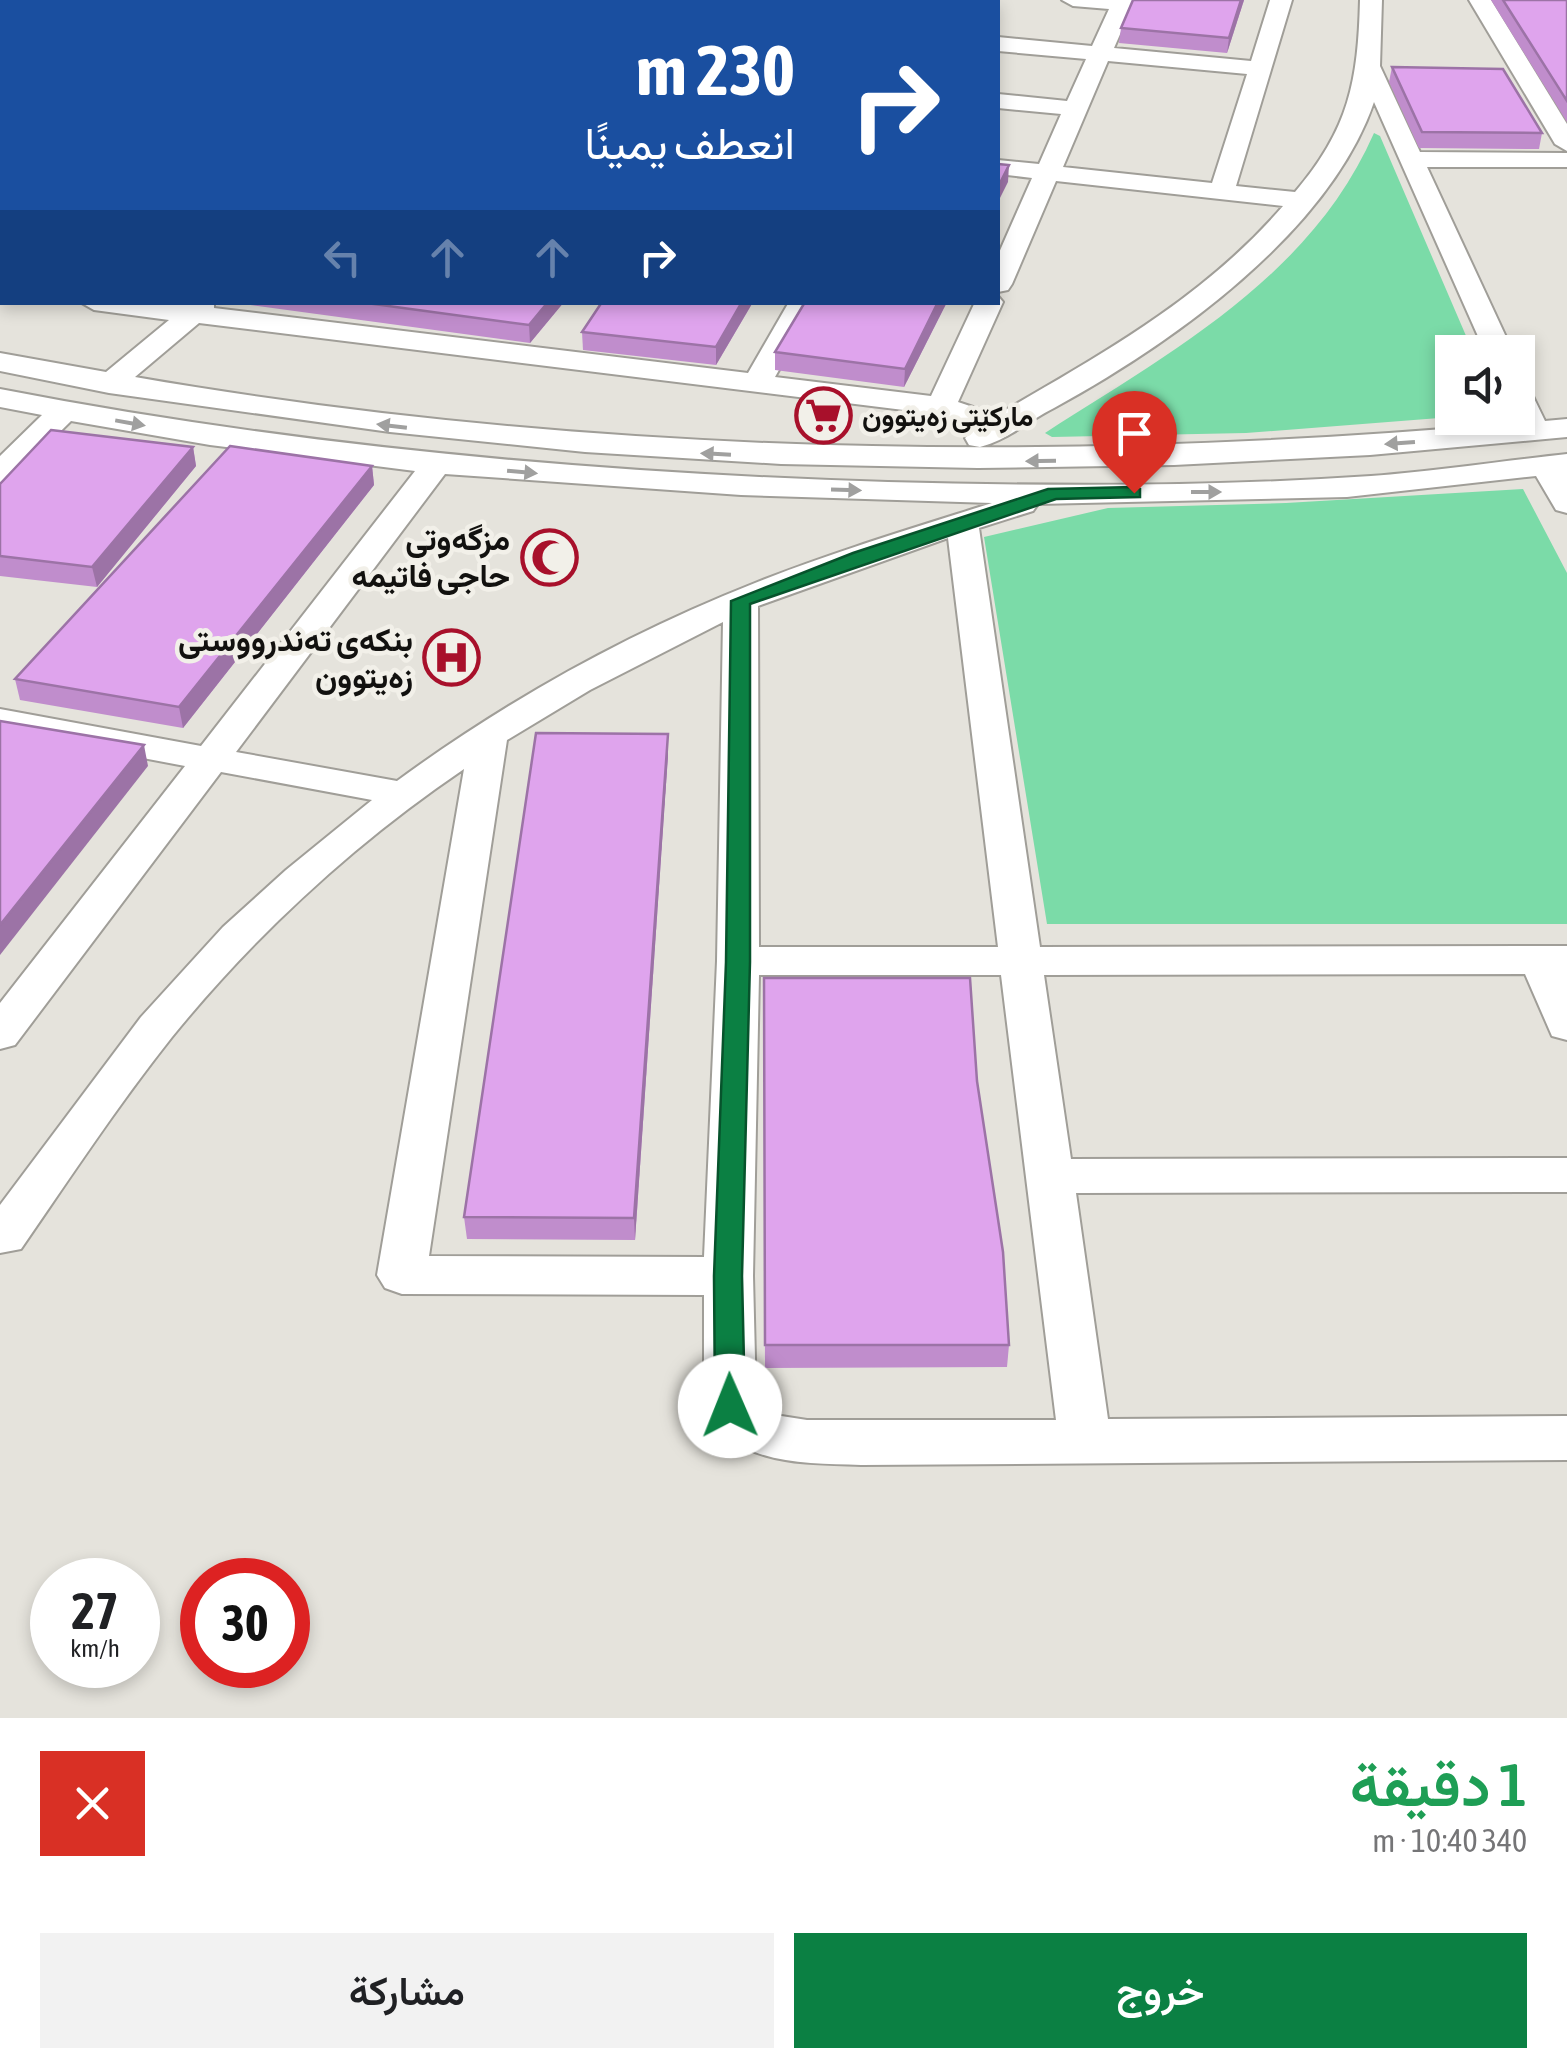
<!DOCTYPE html>
<html lang="ar">
<meta charset="utf-8">
<style>
:root{--surface:#fff;--page:#f2f2f2;--text:#202124;--muted:#757577;--accent:#0b8043}
body{margin:0;font-family:"Asap Condensed",Vazirmatn,sans-serif;background:var(--page);color:var(--text);direction:rtl;height:100vh;display:flex;flex-direction:column;font-size:38px;white-space:nowrap}
*{box-sizing:border-box;margin:0}
p{font-size:32px;color:var(--muted)}
.icon{flex:none;width:55px;height:55px;fill:none;stroke:currentColor;stroke-width:2;stroke-linecap:round;stroke-linejoin:round}
.map{position:relative;height:1718px;overflow:hidden;direction:ltr}
.details{display:flex;flex-direction:column;background:var(--surface);flex:1}
.details>*{flex:none}
.hud{position:absolute;left:0px;top:0px;width:1000px;height:305px;box-shadow:0 5px 15px #0003;direction:rtl;background:#1a4fa0;color:#fff;overflow:hidden}
.buttons{position:absolute;left:1435px;top:335px;display:grid;gap:20px}
.buttons a{display:grid;place-items:center;width:100px;height:100px;border-radius:0px;background:var(--surface);box-shadow:0 5px 15px #0003;font-size:50px}
.speed{position:absolute;left:30px;top:1558px;display:flex;gap:20px;font-size:50px;font-weight:700;text-align:center}
.speed>*{display:grid;place-content:center;width:130px;height:130px;border-radius:50%;background:var(--surface);box-shadow:0 5px 15px #0003;line-height:1}
.speed small{font-size:25px;font-weight:400}
.speed .limit{border:15px solid #d22;background:#fff;color:#111}
.pin{position:absolute;display:grid;place-items:center;width:85px;height:85px;color:#fff;margin:-102px -42px;border-radius:50% 50% 50% 0;rotate:-45deg;box-shadow:0 0 10px #0007}
.pin .icon{rotate:45deg}
.me{position:absolute;width:110px;margin:-55px;rotate:359deg;stroke-linejoin:round;filter:drop-shadow(0 0 8px #0008)}
.turn{display:flex;align-items:center;gap:35px;height:210px;padding:0 40px;font-size:45px}
.turn .icon{width:130px;height:130px;stroke-width:2.5}
.turn b{display:block;font-size:70px;line-height:85px}
.lanes{display:flex;align-items:center;height:95px;padding:0 40px;background:#0003;justify-content:center;gap:50px;direction:ltr}
.lanes .off{opacity:.35}
.round{display:grid;place-items:center;flex:none;width:105px;height:105px;border-radius:0px;background:var(--page)}
.summary{display:flex;align-items:center;justify-content:space-between;height:170px;padding:0 40px}
h1{font-size:60px;font-weight:600;line-height:75px;color:#1e9e55}
.primary-button{display:flex;gap:20px;margin-top:auto;padding:20px 40px}
.primary-button a{flex:1;height:115px;border-radius:0px;background:var(--accent);color:#fff;font-size:40px;font-weight:600;line-height:115px;text-align:center}
.primary-button a+a{background:var(--page);color:var(--text)}
.map>svg:first-child{display:block}
.green{fill:#7bdba8}
.lines{fill:none;stroke-linecap:round;stroke-linejoin:round}
.minor-casing{stroke:#a09e98;stroke-width:4}
.minor{fill:#fff;fill-rule:evenodd}
.wall{fill:#c08dcc}
.shaded-wall{fill:#9c73a6}
.building{fill:#dfa4ed;stroke:#9c73a6;stroke-width:2.5}
.oneway{fill:#a0a09f}
.route{fill:#0b8043;stroke:#07532c;stroke-width:2.5}
.labels{text-anchor:middle;stroke-width:9;stroke-linejoin:round;paint-order:stroke}
.far-poi-label{font-size:28px;font-weight:bold;fill:#12110f;stroke:#f2f0e9;text-anchor:start}
.poi-label{font-size:32px;font-weight:bold;fill:#12110f;stroke:#f2f0e9;text-anchor:end}
</style>
<div class="map">
<svg width="1567" height="1718" viewBox="0 0 1567 1718">
<rect width="100%" height="100%" fill="#e5e3dc"/>
<!-- green -->
<g class="green">
<path d="M1374,133l6,3 93,216h-21v65l-206,16 -194,4 -7,-4c126,-81 266,-156 329,-300z"/>
<polygon points="1523,489 1567,573 1567,924 1047,924 984,537 1108,508 1286,503"/>
</g>
<g class="lines">
<defs>
<g id="minor">
<polygon points="493,0 541,0 543,2 495,2"/>
<path d="M1062,0h73l-21,48 137,13 19,-61h22l-56,186 59,6c54,-63 63,-111 65,-192h22l-2,66 40,86 147,1v14h-140l86,185h-28l-111,-250c-45,131 -203,242 -320,306 -24,12 -48,33 -74,39l-11,-2 -4,-7 10,-10 -39,-14 -737,-91 -64,54c456,79 921,87 1380,46l3,-38 11,3 16,33 22,-2v18l-197,18 -196,10 -196,3 -197,-4 -196,-12 -195,-20 -281,-39 -109,-22v-18l106,19 63,-52 -75,-10 -14,-8h134v6l534,65 41,-71h28l-42,75 156,19 44,-94h23v-6l5,6 -45,100 39,13c103,-60 206,-116 286,-209l-227,-25 -44,103 -4,6 -10,2v-37l34,-77 -34,-4v-14l41,4 22,-50 -63,-6v-14l69,7 19,-42 -88,-8v-14l94,9 17,-37 -36,-3zM1108,61l139,13 -35,109 -149,-16z"/>
<polygon points="1469,0 1491,0 1567,124 1567,151 1555,144"/>
<polygon points="2,44 2,58 0,59 0,45"/>
<rect x="0" y="283" width="2" height="16"/>
<path d="M0,389c294,57 589,84 888,93 161,4 322,5 483,-6 65,-5 131,-15 196,-22v59l-11,-3 -20,-34 -189,21 -309,7 -5,7 -54,17 61,419 527,-1v94l-15,-4 -27,-62 -481,1 27,184 496,-1v34l-491,1 32,226 459,-3v44l-706,5c-59,-2 -127,1 -157,-59v-111l-302,-1 -17,-6 -8,-13 87,-506c-109,74 -209,166 -292,268 -54,68 -102,141 -151,212l-21,4v-48l141,-188 82,-90 63,-57 86,-70 -151,-28 -206,273 -15,4v-46l185,-237 -185,-35v-22l201,37 214,-275 -205,-26 -139,-24 -60,59 -11,2v-26l42,-41 -42,-8zM445,474l296,21 251,8c-79,25 -159,49 -237,80 -127,50 -249,118 -358,198l-161,-29zM948,538l50,409h-239l-1,-341zM723,622l-6,339 -13,296 -275,-1 78,-516 83,-50zM759,975h242l55,445h-249l-32,-5 -19,-15 -3,-124z"/>
</g>
</defs>
<!-- minor casing -->
<use href="#minor" class="minor-casing"/>
<!-- minor -->
<use href="#minor" class="minor"/>
</g>
<!-- wall -->
<g class="wall">
<polygon points="1244,0 1227,53 1119,43 1121,28"/>
<polygon points="1491,0 1567,0 1567,122"/>
<polygon points="1392,67 1542,133 1539,149 1419,148 1389,82"/>
<polygon points="2,152 2,195 0,194 0,154"/>
<rect x="0" y="198" width="2" height="78"/>
<polygon points="228,302 564,302 530,343"/>
<polygon points="753,302 716,365 583,350 582,332"/>
<polygon points="805,302 947,302 904,387 775,370 775,352"/>
<polygon points="193,447 196,466 97,587 0,576 0,484"/>
<polygon points="372,466 374,485 183,728 20,700 15,679"/>
<polygon points="668,755 635,1240 467,1239 464,1217"/>
<polygon points="764,978 1009,1345 1007,1367 765,1368"/>
</g>
<!-- shaded-wall -->
<g class="shaded-wall">
<polygon points="1241,0 1244,0 1227,53 1229,38"/>
<polygon points="1009,165 1008,182 998,202 998,187"/>
<polygon points="548,302 564,302 530,343 529,325"/>
<polygon points="742,302 753,302 716,365 716,347"/>
<polygon points="938,302 947,302 904,387 905,369"/>
<polygon points="193,447 196,466 97,587 92,567"/>
<polygon points="372,466 374,485 183,728 179,707"/>
<polygon points="668,734 668,755 635,1240 634,1218"/>
<polygon points="144,745 148,766 0,955 0,925"/>
</g>
<!-- building -->
<g class="building">
<polygon points="1133,0 1241,0 1229,38 1121,28"/>
<polygon points="1503,0 1567,0 1567,101"/>
<polygon points="1392,67 1503,69 1542,133 1422,132"/>
<polygon points="2,152 2,178 0,178 0,154"/>
<polygon points="998,164 1009,165 998,187"/>
<rect x="0" y="198" width="2" height="61"/>
<polygon points="359,302 548,302 529,325"/>
<polygon points="602,302 742,302 716,347 582,332"/>
<polygon points="805,302 938,302 905,369 775,352"/>
<polygon points="51,430 193,447 92,567 0,556 0,484"/>
<polygon points="230,446 372,466 179,707 15,679"/>
<polygon points="0,721 144,745 0,925"/>
<polygon points="536,733 668,734 634,1218 464,1217"/>
<polygon points="764,978 970,978 977,1081 1003,1252 1009,1345 765,1345"/>
</g>
<!-- one-way arrows -->
<defs><path id="oneway-solid" d="M-6-.8H1V-3.2L6.5 0L1 3.2V.8H-6Z" transform="scale(2.5)"/></defs>
<g class="oneway">
<use href="#oneway-solid" transform="translate(130 423) rotate(10)"/>
<use href="#oneway-solid" transform="translate(392 426) rotate(-173)"/>
<use href="#oneway-solid" transform="translate(1400 443) rotate(176)"/>
<use href="#oneway-solid" transform="translate(716 454) rotate(-177)"/>
<use href="#oneway-solid" transform="translate(1041 461) rotate(179)"/>
<use href="#oneway-solid" transform="translate(522 472) rotate(5)"/>
<use href="#oneway-solid" transform="translate(846 490) rotate(2)"/>
<use href="#oneway-solid" transform="translate(1206 492)"/>
</g>
<!-- route -->
<polygon class="route" points="1134,487 1140,489 1140,497 1056,499 750,604 750,962 742,1276 745,1406 741,1415 730,1418 720,1415 715,1406 714,1276 726,962 731,601 853,553 1048,489"/>
<!-- icons -->
<defs>
<symbol id="supermarket-ring" viewBox="-11 -11 22 22"><circle r="9.5" fill="#f2f0e9" stroke="#a8102b" stroke-width="1.5"/><path d="M-6-5.5h2.5l.6 2H6L4.5 2H-2.5L-4.4-4H-6ZM-1.5 3.2a1.3 1.3 0 1 0 .1 0ZM3 3.2a1.3 1.3 0 1 0 .1 0Z" fill="#a8102b"/></symbol>
<symbol id="mosque-ring" viewBox="-11 -11 22 22"><circle r="9.5" fill="#f2f0e9" stroke="#a8102b" stroke-width="1.5"/><path d="M3.5-4.9A6 6 0 1 0 3.5 4.9A5 5 0 1 1 3.5-4.9Z" fill="#a8102b"/></symbol>
<symbol id="hospital-ring" viewBox="-11 -11 22 22"><circle r="9.5" fill="#f2f0e9" stroke="#a8102b" stroke-width="1.5"/><path d="M-5-5h3v3.5h4V-5h3V5h-3V1.5h-4V5h-3Z" fill="#a8102b"/></symbol>
</defs>
<g fill-rule="evenodd">
<use href="#supermarket-ring" x="792" y="384" width="63" height="63"/>
<use href="#mosque-ring" x="518" y="526" width="63" height="63"/>
<use href="#hospital-ring" x="420" y="626" width="63" height="63"/>
</g>
<g class="labels">
<!-- far-poi labels -->
<g class="far-poi-label">
<text x="862" y="426">مارکێتی زەیتوون</text>
</g>
<!-- poi labels -->
<g class="poi-label">
<text x="510" y="550">مزگەوتی<tspan x="510" dy="37">حاجی فاتیمە</tspan></text>
<text x="413" y="651">بنکەی تەندرووستی<tspan x="413" dy="37">زەیتوون</tspan></text>
</g>
</g>
</svg>
<div class="buttons">
<a><svg class="icon" aria-label="sound" viewBox="0 0 24 24"><path d="M4 9h4l5-4v14l-5-4H4zM17 9q2 3 0 6"/></svg></a>
</div>
<div class="speed"><div>27<small>km/h</small></div><div class="limit">30</div></div>
<div class="pin" style="left:1134px;top:493px;background:#d93025"><svg class="icon" aria-label="arrive" viewBox="0 0 24 24"><path d="M6 21V4h12l-3 4 3 4H6"/></svg></div>
<svg class="me" style="left:730px;top:1406px" viewBox="-20 -20 40 40"><circle r="19" fill="#fff"/><path d="M0-13L10 11 0 6-10 11z" fill="#0b8043"/></svg>
<div class="hud">
<div class="turn"><svg class="icon" aria-label="right" viewBox="0 0 24 24"><path d="M7 20v-9h11M14 6l5 5-5 5"/></svg><div><b>230 m</b>انعطف يمينًا</div></div>
<div class="lanes"><svg class="icon off" aria-label="left" viewBox="0 0 24 24"><path d="M17 20v-9H6M10 6l-5 5 5 5"/></svg><svg class="icon off" aria-label="ahead" viewBox="0 0 24 24"><path d="M12 20V5M6 11l6-6 6 6"/></svg><svg class="icon off" aria-label="ahead" viewBox="0 0 24 24"><path d="M12 20V5M6 11l6-6 6 6"/></svg><svg class="icon" aria-label="right" viewBox="0 0 24 24"><path d="M7 20v-9h11M14 6l5 5-5 5"/></svg></div>
</div>
</div>
<section class="details">
<div class="summary"><div><h1>1 دقيقة</h1><p>340 m · 10:40</p></div><a class="round" style="background:#d93025;color:#fff"><svg class="icon" aria-label="close" viewBox="0 0 24 24"><path d="M6 6l12 12M18 6L6 18"/></svg></a></div>
<div class="primary-button"><a>خروج</a><a>مشاركة</a></div>
</section>
